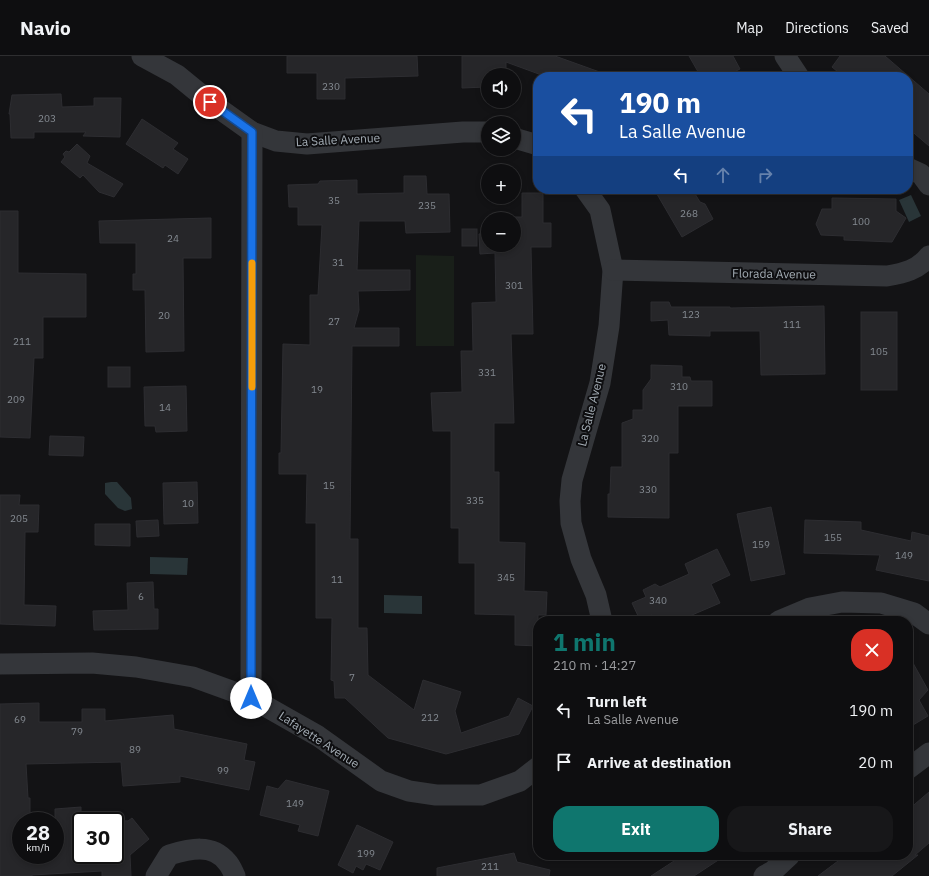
<!DOCTYPE html>
<meta charset="utf-8">
<style>
:root{--surface:#0e0e10;--page:#171719;--text:#f1f3f6;--muted:#9b9c9f;--line:#2e2e30;--accent:#0f766e}
body{margin:0;font-family:"IBM Plex Sans",sans-serif;background:var(--page);color:var(--text);height:100vh;display:flex;flex-direction:column;font-size:15px;white-space:nowrap}
*{box-sizing:border-box;margin:0}
p{font-size:13px;color:var(--muted)}
.icon{flex:none;width:22px;height:22px;fill:none;stroke:currentColor;stroke-width:2;stroke-linecap:round;stroke-linejoin:round}
.map{position:relative;flex:1;overflow:hidden}
.panel{position:absolute;left:533px;top:560px;width:380px;height:244px;display:flex;flex-direction:column;background:var(--surface);border-radius:16px;box-shadow:0 2px 6px #0003,0 0 0 1px var(--line)}
.panel>*{flex:none}
.banner{position:absolute;left:533px;top:16px;width:380px;height:122px;border-radius:16px;box-shadow:0 2px 6px #0003,0 0 0 1px var(--line);background:#1a4fa0;color:#fff;overflow:hidden}
.tools{position:absolute;left:481px;top:12px;display:grid;gap:8px}
.tools a{display:grid;place-items:center;width:40px;height:40px;border-radius:50%;background:var(--surface);box-shadow:0 2px 6px #0003,0 0 0 1px var(--line);font-size:20px}
.speed{position:absolute;left:12px;top:756px;display:flex;gap:8px;font-size:20px;font-weight:700;text-align:center}
.speed>*{display:grid;place-content:center;width:52px;height:52px;border-radius:50%;background:var(--surface);box-shadow:0 2px 6px #0003,0 0 0 1px var(--line);line-height:1}
.speed small{font-size:10px;font-weight:400}
.speed .limit{border:2px solid #111;border-radius:6px;background:#fff;color:#111}
.pin{position:absolute;display:grid;place-items:center;width:34px;height:34px;color:#fff;margin:-17px;border:2px solid #fff;border-radius:50%;box-shadow:0 1px 4px #0007}
.me{position:absolute;width:44px;margin:-22px;rotate:0deg;stroke-linejoin:round;filter:drop-shadow(0 0 3px #0008)}
.turn{display:flex;align-items:center;gap:14px;height:84px;padding:0 20px;font-size:18px}
.turn .icon{width:52px;height:52px;stroke-width:2.5}
.turn b{display:block;font-size:28px;line-height:34px}
.lanes{display:flex;align-items:center;height:38px;padding:0 20px;background:#0003;justify-content:center;gap:20px;direction:ltr}
.lanes .off{opacity:.35}
.round{display:grid;place-items:center;flex:none;width:42px;height:42px;border-radius:16px;background:var(--page)}
.summary{display:flex;align-items:center;justify-content:space-between;height:68px;padding:0 20px}
h1{font-size:24px;font-weight:700;line-height:30px;color:var(--accent)}
.button{display:flex;gap:8px;margin-top:auto;padding:8px 20px}
.button a{flex:1;height:46px;border-radius:16px;background:var(--accent);color:#fff;font-size:16px;font-weight:700;line-height:46px;text-align:center}
.button a+a{background:var(--page);color:var(--text)}
ul{padding:0;list-style:none}
li{display:flex;align-items:center;gap:12px;height:52px;padding:0 20px}
li div{flex:1}
li b{display:block;font-size:15px}
li em{font-style:normal}
header{display:flex;align-items:center;gap:24px;box-sizing:border-box;height:56px;padding:0 20px;background:var(--surface);border-bottom:1px solid var(--line)}
header strong{font-size:19px}
nav{display:flex;gap:22px;margin-inline-start:auto;font-size:14px}
.map>svg:first-child{display:block}
.green{fill:#191f19}
.water{fill:#293538}
.building{fill:#262629;stroke:#2d2d31}
.lines{fill:none;stroke-linecap:round;stroke-linejoin:round}
.minor{stroke:#34363a;stroke-width:21}
.route-casing{stroke:#114b97;stroke-width:10}
.route{stroke:#1a73e8;stroke-width:7}
.slow{stroke:#f59e0b;stroke-width:7}
.labels{text-anchor:middle;stroke-width:4;stroke-linejoin:round;paint-order:stroke}
.number-label{font-size:10px;fill:#848a91}
.street-label{font-size:12px;fill:#a4adb5;stroke:#0e0e10}
</style>
<header>
<strong>Navio</strong>
<nav><a>Map</a><a>Directions</a><a>Saved</a></nav>
</header>
<div class="map">
<svg width="929" height="820" viewBox="0 0 929 820">
<rect width="100%" height="100%" fill="#131315"/>
<!-- green -->
<polygon class="green" points="416,199 454,200 454,290 416,290"/>
<!-- water -->
<g class="water">
<polygon points="911,139 921,160 909,166 899,144"/>
<polygon points="111,426 117,426 131,442 132,453 125,455 118,452 105,438 105,427"/>
<polygon points="150,501 188,502 187,519 150,518"/>
<polygon points="384,539 422,540 422,558 384,557"/>
</g>
<!-- building -->
<g class="building">
<polygon points="287,0 417,0 418,20 345,22 345,43 317,43 317,17 287,17"/>
<polygon points="462,0 555,0 608,19 607,21 547,21 506,6 506,19 486,19 486,31 462,32"/>
<polygon points="689,0 733,0 740,13 736,15 740,21 701,21"/>
<polygon points="840,0 885,0 929,38 929,90 908,72 908,21 844,21 832,11"/>
<polygon points="61,38 62,51 94,50 94,42 121,42 120,81 83,80 86,76 34,76 34,82 11,82 10,58 9,58 12,39"/>
<polygon points="142,63 178,87 173,93 188,103 178,118 165,109 163,112 126,88"/>
<polygon points="77,88 90,100 87,107 123,128 114,141 99,136 83,119 80,122 61,106 65,101 63,98 66,95 69,96"/>
<polygon points="404,120 426,120 427,138 449,138 450,176 406,177 405,165 359,165 357,214 410,214 410,234 358,235 359,254 354,272 399,272 399,290 352,290 350,483 358,483 358,572 367,572 368,619 414,654 423,624 461,636 455,655 461,677 509,660 518,642 533,650 519,678 446,698 388,682 345,642 335,642 334,625 331,624 332,562 316,562 316,467 306,467 307,418 279,418 279,397 281,397 283,288 310,289 310,239 318,239 322,169 298,169 298,151 289,151 288,129 318,128 320,125 357,124 357,138 404,137"/>
<polygon points="654,133 692,133 700,146 705,148 713,163 682,181"/>
<polygon points="522,137 543,137 543,167 551,167 551,191 531,191 533,278 511,278 514,367 494,367 494,416 499,416 499,486 525,487 524,535 547,536 546,559 538,559 538,590 515,589 515,559 475,558 475,507 459,507 459,472 451,472 451,375 433,375 431,337 462,336 461,295 473,295 472,247 496,246 495,197 480,198 479,178 488,177 488,189 514,189 514,161 522,161"/>
<polygon points="832,142 896,143 896,155 906,162 892,186 844,184 844,180 821,179 816,168 822,153 832,153"/>
<polygon points="0,155 18,155 18,217 86,218 86,261 43,261 43,302 34,302 30,382 0,381"/>
<polygon points="211,162 211,202 183,202 184,295 146,296 145,234 133,234 133,218 136,218 136,187 100,187 99,165"/>
<rect x="462" y="173" width="15" height="17"/>
<polygon points="651,246 669,246 671,251 730,251 730,252 824,250 825,318 761,319 760,275 710,275 710,280 669,279 668,264 651,265"/>
<rect x="861" y="256" width="36" height="78"/>
<polygon points="651,309 682,310 682,321 690,321 691,325 712,325 712,350 678,350 678,397 669,397 669,462 608,461 608,438 610,438 611,411 622,411 622,367 633,363 633,354 643,354 643,334 651,323"/>
<rect x="108" y="311" width="22" height="20"/>
<polygon points="186,330 187,375 156,376 155,370 145,370 144,331"/>
<polygon points="50,380 84,381 83,400 49,399"/>
<polygon points="197,426 198,467 164,468 163,427"/>
<polygon points="0,439 20,439 19,449 39,449 38,476 25,476 24,549 56,550 55,570 0,568"/>
<polygon points="771,451 785,518 751,525 737,458"/>
<polygon points="158,464 159,480 137,481 136,465"/>
<polygon points="805,464 861,466 861,474 911,485 912,476 929,480 929,525 876,514 880,499 804,497"/>
<polygon points="95,468 130,468 130,490 95,489"/>
<polygon points="717,493 730,519 711,528 720,547 678,565 655,565 652,559 640,564 632,547 646,541 643,534 655,528 660,531 689,518 685,508"/>
<polygon points="153,526 154,553 158,553 158,573 94,574 93,555 128,554 127,527"/>
<polygon points="908,598 928,634 919,644 928,660 908,672"/>
<polygon points="39,647 39,666 82,666 82,653 105,653 105,665 173,659 174,673 247,688 244,704 255,706 249,734 180,720 180,726 123,730 121,706 26,708 28,742 30,742 30,762 20,762 20,799 55,799 55,753 81,751 81,799 115,799 115,764 128,765 132,762 149,783 130,799 131,820 102,820 102,815 32,819 32,820 0,820 0,648"/>
<polygon points="286,724 329,735 318,780 298,775 300,769 260,759 267,730 278,733"/>
<polygon points="929,736 929,787 915,799 918,799 892,820 818,820 846,799 908,799 908,754"/>
<polygon points="357,769 393,786 380,814 366,808 363,814 356,810 353,817 338,809"/>
<polygon points="514,797 517,806 550,814 549,820 437,820 437,812"/>
<polygon points="670,799 726,799 694,820 651,820 674,805"/>
</g>
<g class="lines">
<!-- minor -->
<g class="minor">
<polyline points="142,0 177,19 210,46 252,76 276,85 307,88 463,76 488,76"/>
<polyline points="785,0 799,21"/>
<polyline points="514,82 538,89"/>
<polyline points="908,112 921,118 929,129"/>
<polyline points="585,133 600,154 613,214 609,270 600,327 572,424 570,445 571,467 581,503 596,539 602,565"/>
<path d="M613,214l274,6c17,-3 31,-6 42,-20"/>
<polyline points="779,565 810,552 842,546 881,547 914,557 929,568"/>
<polyline points="0,608 92,607 136,611 193,621 251,642 318,680 381,725 409,735 436,739 481,739 520,725 538,711"/>
<polyline points="251,642 252,76"/>
<polyline points="908,713 929,697"/>
<path d="M156,820l13,-21c21,-6 43,-12 58,7 4,4 6,10 8,14"/>
<polyline points="764,820 773,815 790,799"/>
</g>
</g>
<g class="lines">
<defs>
<polyline id="route" points="210,46 252,76 251,642"/>
</defs>
<!-- route casing -->
<use href="#route" class="route-casing"/>
<!-- route -->
<use href="#route" class="route"/>
<!-- slow -->
<polyline class="slow" points="252,331 252,207"/>
</g>
<g class="labels">
<!-- number labels -->
<g class="number-label">
<text x="331" y="34">230</text>
<text x="47" y="66">203</text>
<text x="334" y="148">35</text>
<text x="427" y="153">235</text>
<text x="689" y="161">268</text>
<text x="861" y="169">100</text>
<text x="173" y="186">24</text>
<text x="338" y="210">31</text>
<text x="514" y="233">301</text>
<text x="691" y="262">123</text>
<text x="164" y="263">20</text>
<text x="334" y="269">27</text>
<text x="792" y="272">111</text>
<text x="22" y="289">211</text>
<text x="879" y="299">105</text>
<text x="487" y="320">331</text>
<text x="679" y="334">310</text>
<text x="317" y="337">19</text>
<text x="16" y="347">209</text>
<text x="165" y="355">14</text>
<text x="650" y="386">320</text>
<text x="329" y="433">15</text>
<text x="648" y="437">330</text>
<text x="475" y="448">335</text>
<text x="188" y="451">10</text>
<text x="19" y="466">205</text>
<text x="833" y="485">155</text>
<text x="761" y="492">159</text>
<text x="904" y="503">149</text>
<text x="506" y="525">345</text>
<text x="337" y="527">11</text>
<text x="141" y="544">6</text>
<text x="658" y="548">340</text>
<text x="352" y="625">7</text>
<text x="430" y="665">212</text>
<text x="20" y="667">69</text>
<text x="77" y="679">79</text>
<text x="135" y="697">89</text>
<text x="223" y="718">99</text>
<text x="295" y="751">149</text>
<text x="366" y="801">199</text>
<text x="490" y="814">211</text>
</g>
<!-- street labels -->
<g class="street-label">
<text transform="translate(338 84) rotate(-3)" y="4">La Salle Avenue</text>
<text transform="translate(774 218) rotate(1)" y="4">Florada Avenue</text>
<text transform="translate(592 349) rotate(-76)" y="4">La Salle Avenue</text>
<text transform="translate(319 684) rotate(33)" y="4">Lafayette Avenue</text>
</g>
</g>
</svg>
<div class="tools">
<a><svg class="icon" aria-label="sound" viewBox="0 0 24 24"><path d="M4 9h4l5-4v14l-5-4H4zM17 9q2 3 0 6"/></svg></a>
<a><svg class="icon" aria-label="layers" viewBox="0 0 24 24"><path d="M12 4l9 5-9 5-9-5zM3 14l9 5 9-5"/></svg></a>
<a>+</a>
<a>−</a>
</div>
<div class="speed"><div>28<small>km/h</small></div><div class="limit">30</div></div>
<div class="pin" style="left:210px;top:46px;background:#d93025"><svg class="icon" aria-label="arrive" viewBox="0 0 24 24"><path d="M6 21V4h12l-3 4 3 4H6"/></svg></div>
<svg class="me" style="left:251px;top:642px" viewBox="-20 -20 40 40"><circle r="19" fill="#fff"/><path d="M0-13L10 11 0 6-10 11z" fill="#1a73e8"/></svg>
<div class="banner">
<div class="turn"><svg class="icon" aria-label="left" viewBox="0 0 24 24"><path d="M17 20v-9H6M10 6l-5 5 5 5"/></svg><div><b>190 m</b>La Salle Avenue</div></div>
<div class="lanes"><svg class="icon" aria-label="left" viewBox="0 0 24 24"><path d="M17 20v-9H6M10 6l-5 5 5 5"/></svg><svg class="icon off" aria-label="ahead" viewBox="0 0 24 24"><path d="M12 20V5M6 11l6-6 6 6"/></svg><svg class="icon off" aria-label="right" viewBox="0 0 24 24"><path d="M7 20v-9h11M14 6l5 5-5 5"/></svg></div>
</div>
<section class="panel">
<div class="summary"><div><h1>1 min</h1><p>210 m · 14:27</p></div><a class="round" style="background:#d93025;color:#fff"><svg class="icon" aria-label="close" viewBox="0 0 24 24"><path d="M6 6l12 12M18 6L6 18"/></svg></a></div>
<ul>
<li><svg class="icon" aria-label="left" viewBox="0 0 24 24"><path d="M17 20v-9H6M10 6l-5 5 5 5"/></svg><div><b>Turn left</b><p>La Salle Avenue</p></div><em>190 m</em></li>
<li><svg class="icon" aria-label="arrive" viewBox="0 0 24 24"><path d="M6 21V4h12l-3 4 3 4H6"/></svg><div><b>Arrive at destination</b></div><em>20 m</em></li>
</ul>
<div class="button"><a>Exit</a><a>Share</a></div>
</section>
</div>
